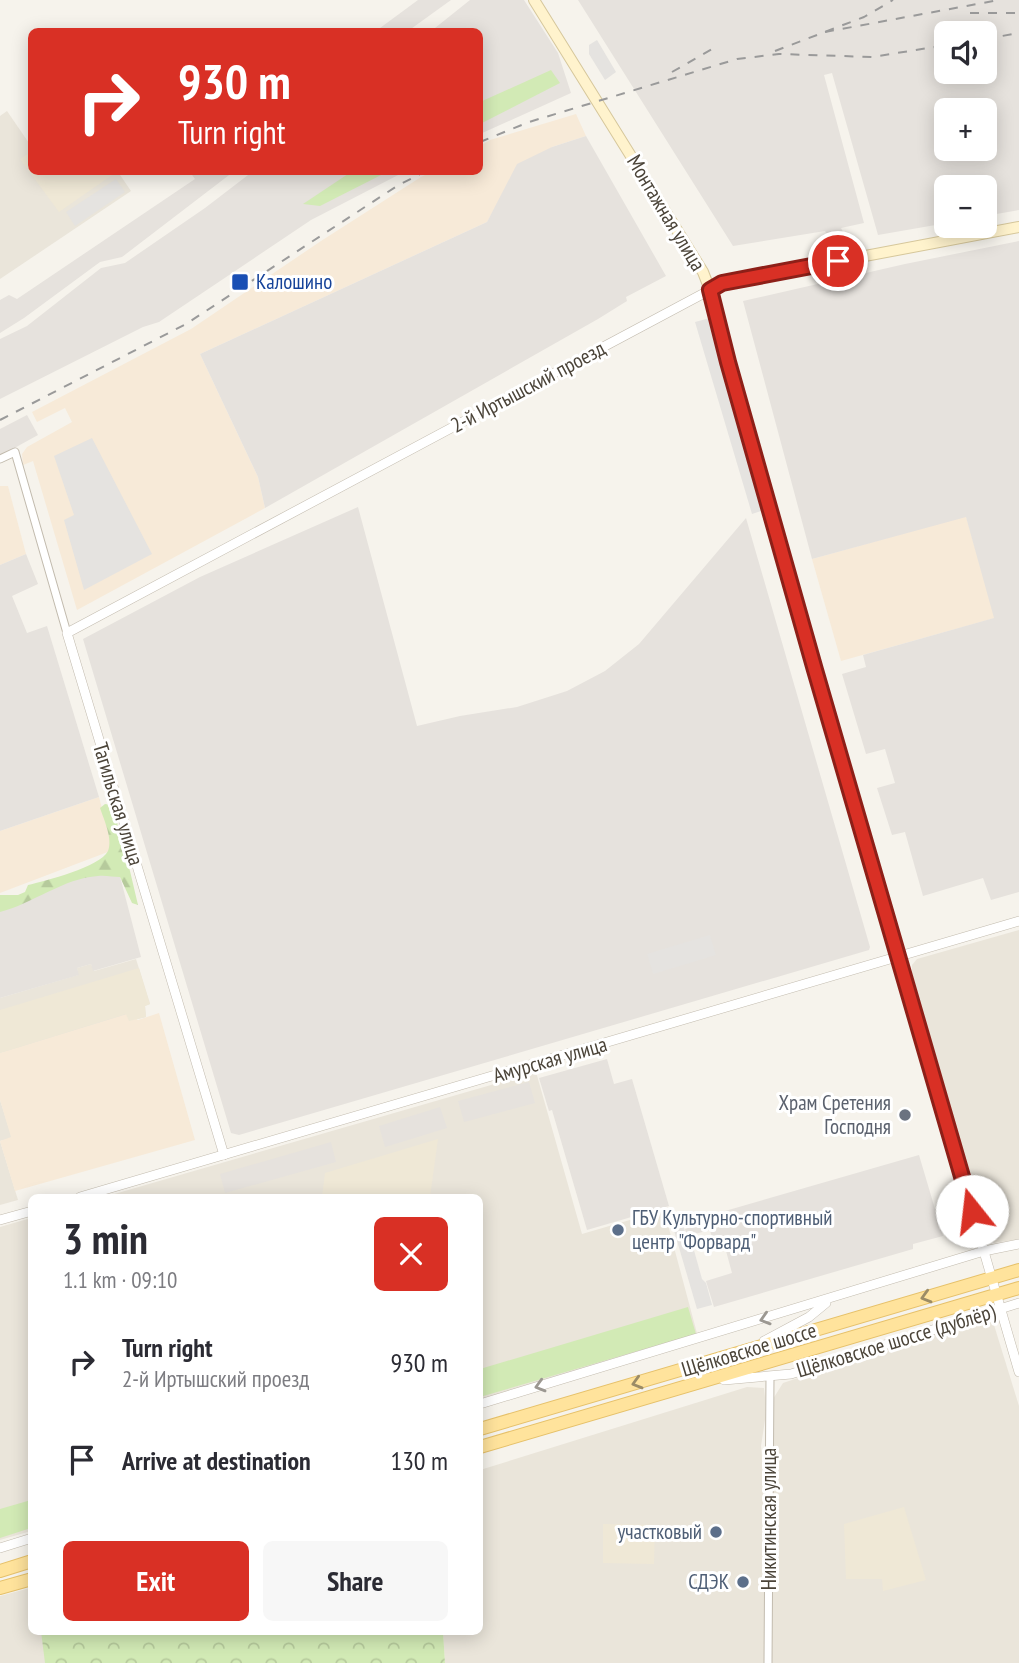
<!DOCTYPE html>
<meta charset="utf-8">
<style>
:root{--surface:#fff;--page:#f7f7f7;--text:#2b2b33;--muted:#7c7c81;--accent:#d93025}
body{margin:0;font-family:"PT Sans Narrow",sans-serif;background:var(--page);color:var(--text);height:100vh;display:flex;flex-direction:column;font-size:26px;white-space:nowrap}
*{box-sizing:border-box;margin:0}
p{font-size:23px;color:var(--muted)}
.icon{flex:none;width:38px;height:38px;fill:none;stroke:currentColor;stroke-width:2;stroke-linecap:round;stroke-linejoin:round}
.map{position:relative;flex:1;overflow:hidden}
.drawer{position:absolute;left:28px;top:1194px;width:455px;height:441px;display:flex;flex-direction:column;background:var(--surface);border-radius:10px;box-shadow:0 4px 18px #0003}
.drawer>*{flex:none}
.guide{position:absolute;left:28px;top:28px;width:455px;height:147px;border-radius:10px;box-shadow:0 4px 18px #0003;background:#d93025;color:#fff;overflow:hidden}
.fabs{position:absolute;left:934px;top:21px;display:grid;gap:14px}
.fabs a{display:grid;place-items:center;width:63px;height:63px;border-radius:10px;background:var(--surface);box-shadow:0 4px 18px #0003;font-size:35px}
.pin{position:absolute;display:grid;place-items:center;width:60px;height:60px;color:#fff;margin:-30px;border:4px solid #fff;border-radius:50%;box-shadow:0 2px 7px #0007}
.me{position:absolute;width:77px;margin:-38px;rotate:344deg;stroke-linejoin:round;filter:drop-shadow(0 0 5px #0008)}
.turn{display:flex;align-items:center;gap:24px;height:147px;padding:0 35px;font-size:32px}
.turn .icon{width:91px;height:91px;stroke-width:2.5}
.turn b{display:block;font-size:49px;line-height:60px}
.round{display:grid;place-items:center;flex:none;width:74px;height:74px;border-radius:10px;background:var(--page)}
.headline{display:flex;align-items:center;justify-content:space-between;height:119px;padding:0 35px}
h1{font-size:42px;font-weight:700;line-height:52px}
.cta{display:flex;gap:14px;margin-top:auto;padding:14px 35px}
.cta a{flex:1;height:80px;border-radius:10px;background:var(--accent);color:#fff;font-size:28px;font-weight:700;line-height:80px;text-align:center}
.cta a+a{background:var(--page);color:var(--text)}
ul{padding:0;list-style:none}
li{display:flex;align-items:center;gap:21px;height:98px;padding:0 35px}
li div{flex:1}
li b{display:block;font-size:26px}
li em{font-style:normal}
.map>svg:first-child{display:block}
.residential{fill:#eae5da}
.commercial{fill:#f7ead8}
.industrial{fill:#e6e2dd;fill-rule:evenodd}
.education{fill:#efe8d6}
.green{fill:#d2eab5}
.forest{fill:url(#forest-firs)}
.park{fill:url(#park-crowns)}
.parking{fill:#e5e3e0}
.lines{fill:none;stroke-linecap:round;stroke-linejoin:round}
.minor-casing{stroke:#c2bbae;stroke-width:9}
.tertiary-casing{stroke:#c2bbae;stroke-width:10}
.secondary-casing{stroke:#d6c79b;stroke-width:12}
.primary-casing{stroke:#e6c16a;stroke-width:14}
.minor{stroke:#fff;stroke-width:7}
.tertiary{stroke:#fff;stroke-width:9}
.secondary{stroke:#fff3cd;stroke-width:10}
.primary{stroke:#ffe39c;stroke-width:12}
.rail{stroke:#9a9a9a;stroke-width:2;stroke-dasharray:9 9;stroke-linecap:butt}
.oneway{stroke:#9c8c66}
.oneway2{stroke:#9c9892}
.route-casing{stroke:#8d1f18;stroke-width:18}
.route{stroke:#d93025;stroke-width:12}
.transit-dot{fill:#1a4fb4;stroke:#fff;stroke-width:2.5}
.worship-dot{fill:#6b7280;stroke:#fff;stroke-width:2.5}
.service-dot{fill:#5c6f8a;stroke:#fff;stroke-width:2.5}
.labels{text-anchor:middle;stroke-width:6;stroke-linejoin:round;paint-order:stroke}
.street-label{font-size:21px;fill:#4b4439;stroke:#fff}
.transit-label{font-size:21px;fill:#164399;stroke:#fff;text-anchor:start}
.worship-label{font-size:21px;fill:#5b616d;stroke:#fff;text-anchor:end}
.service-label{font-size:21px;fill:#4e5e75;stroke:#fff;text-anchor:end}
</style>
<div class="map">
<svg width="1019" height="1663" viewBox="0 0 1019 1663">
<defs>
<pattern id="forest-firs" width="22" height="20" patternUnits="userSpaceOnUse" patternTransform="scale(1.75)"><rect width="22" height="20" fill="#d2eab5"/><path d="M5 1l3.5 6h-7zM16 11l3.5 6h-7z" fill="#b6ca9c"/></pattern>
<pattern id="park-crowns" width="20" height="18" patternUnits="userSpaceOnUse" patternTransform="scale(1.75)"><rect width="20" height="18" fill="#d2eab5"/><path d="M2 6a3 3 0 1 1 6 0M12 15a3 3 0 1 1 6 0" fill="none" stroke="#b6ca9c"/></pattern>
</defs>
<rect width="100%" height="100%" fill="#f6f3ec"/>
<!-- residential -->
<g class="residential">
<polygon points="7,111 31,146 32,172 118,172 131,191 0,279 0,116"/>
<polygon points="1019,930 1019,1239 994,1243 985,1235 912,973 912,965 917,959"/>
<polygon points="136,959 150,1004 145,1006 146,1017 0,1053 0,998 78,975 77,968 91,964 94,971"/>
<polygon points="536,1072 582,1234 664,1210 698,1337 480,1401 480,1197 104,1197"/>
<polygon points="0,1100 12,1138 0,1141 18,1200 0,1205"/>
<polygon points="31,1218 31,1531 0,1540 0,1227"/>
<polygon points="984,1316 994,1325 1019,1406 1019,1663 772,1663 773,1399 783,1383"/>
<polygon points="747,1387 764,1388 765,1397 765,1420 761,1446 765,1489 764,1663 445,1663 443,1631 480,1631 480,1470"/>
<polygon points="30,1588 32,1631 42,1631 47,1663 0,1663 0,1596"/>
</g>
<!-- commercial -->
<g class="commercial">
<polygon points="576,114 586,136 552,147 501,197 487,222 200,354 258,477 265,508 77,610 33,461 23,465 22,454 27,447 72,422 65,408 37,422 32,412 191,329 321,241 421,177 431,172 480,172 480,146 490,140"/>
<polygon points="0,486 8,486 26,554 0,565"/>
<polygon points="966,516 995,618 841,661 812,559"/>
<polygon points="99,797 113,850 0,893 0,831"/>
<polygon points="159,1013 195,1140 15,1191 0,1141 11,1137 0,1100 0,1053 127,1014 138,1020"/>
</g>
<!-- industrial -->
<g class="industrial">
<polygon points="418,0 451,0 408,31 376,31"/>
<polygon points="470,0 524,0 558,53 571,93 480,134 480,32 430,32"/>
<path d="M578,0h441v210l-34,6v-29h-38v36l-69,12 -46,-162 -8,2 40,148 -23,5 2,4 -15,5 -3,-6 -92,15zM947,33h38v39h-38zM947,110h38v39h-38z"/>
<polygon points="586,136 666,276 626,297 627,301 598,319 265,508 258,477 200,354 487,222 517,164 552,147"/>
<polygon points="190,172 233,172 122,257 100,262 24,318 0,333 0,300 9,295 17,299 195,179"/>
<polygon points="252,172 404,172 311,220 159,322 143,327 0,399 0,339 27,326 101,268 125,263 205,208"/>
<polygon points="1019,241 1019,892 991,900 983,878 923,896 905,832 892,835 877,788 895,783 885,749 866,754 842,674 866,667 863,655 994,618 966,517 812,559 743,301 905,264"/>
<polygon points="27,415 38,435 0,456 0,429"/>
<polygon points="358,507 417,726 460,716 517,707 567,691 605,671 639,644 746,518 870,947 869,950 239,1135 231,1133 83,639 200,577"/>
<polygon points="26,554 38,584 12,596 27,633 47,626 99,797 0,831 0,565"/>
<polygon points="116,861 141,957 93,971 91,964 77,968 79,975 0,998 0,903"/>
<polygon points="607,1059 614,1084 632,1079 669,1206 587,1230 552,1110 549,1111 539,1078"/>
<polygon points="529,1082 535,1103 464,1122 458,1101"/>
<polygon points="440,1107 447,1128 385,1147 379,1126"/>
<polygon points="331,1142 336,1162 225,1193 220,1174"/>
<polygon points="919,1155 943,1236 913,1244 913,1249 714,1307 706,1281 732,1273 722,1236 712,1238 710,1230 687,1236 685,1229 688,1228 687,1222"/>
</g>
<!-- education -->
<g class="education">
<polygon points="31,152 32,172 115,173 59,212 20,159"/>
<polygon points="139,968 150,1004 145,1006 146,1017 129,1021 126,1014 0,1053 0,1010"/>
<polygon points="438,1139 430,1197 322,1197 325,1173"/>
<polygon points="904,1507 926,1580 883,1591 882,1579 846,1579 844,1524"/>
<polygon points="603,1524 655,1525 654,1564 603,1563"/>
</g>
<!-- green -->
<g class="green">
<polygon points="551,70 560,83 480,124 480,102"/>
<polygon points="351,172 387,172 320,206 303,204"/>
<polygon points="688,1307 696,1334 480,1397 480,1369"/>
<polygon points="31,1500 31,1528 0,1538 0,1509"/>
</g>
<!-- forest -->
<path class="forest" d="M105,804l7,1 4,6 3,28 11,32 8,34 -6,-2 -12,-26c-7,0 -15,-2 -22,-1 -34,2 -66,28 -98,36v-17h18l7,-3 3,-7c17,-4 72,-18 80,-34 5,-12 -4,-31 -8,-43z"/>
<!-- park -->
<polygon class="park" points="41,1631 443,1631 445,1663 45,1663"/>
<!-- parking -->
<g class="parking">
<polygon points="597,40 616,72 605,80 589,54 589,45"/>
<polygon points="116,179 125,192 75,226 66,212"/>
<polygon points="710,318 767,509 752,514 695,322"/>
<polygon points="92,438 152,554 84,590 64,520 74,515 54,456"/>
<polygon points="710,935 716,955 653,974 647,954"/>
<polygon points="683,1224 686,1236 690,1236 702,1279 706,1283 712,1305 697,1309 673,1227"/>
</g>
<g class="lines">
<defs>
<g id="minor">
<polyline points="0,459 15,452 67,633"/>
<polyline points="768,1663 770,1376"/>
</g>
<g id="tertiary">
<polyline points="224,1155 67,633 710,290 728,362 815,670 1019,1372"/>
<polyline points="80,1197 1019,921"/>
<polyline points="0,1220 32,1211"/>
<polyline points="764,1341 809,1317 826,1303"/>
<polyline points="724,1380 791,1374 1019,1303"/>
<polyline points="480,1404 984,1251 1019,1244"/>
<polyline points="0,1548 32,1538"/>
</g>
<polyline id="secondary" points="534,0 703,272 710,290 722,283 1019,227"/>
<g id="primary">
<polyline points="480,1429 1019,1270"/>
<polyline points="480,1447 1019,1288"/>
<polyline points="0,1571 32,1561"/>
<polyline points="0,1588 32,1579"/>
</g>
</defs>
<!-- minor casing -->
<use href="#minor" class="minor-casing"/>
<!-- tertiary casing -->
<use href="#tertiary" class="tertiary-casing"/>
<!-- secondary casing -->
<use href="#secondary" class="secondary-casing"/>
<!-- primary casing -->
<use href="#primary" class="primary-casing"/>
<!-- minor -->
<use href="#minor" class="minor"/>
<!-- tertiary -->
<use href="#tertiary" class="tertiary"/>
<!-- secondary -->
<use href="#secondary" class="secondary"/>
<!-- primary -->
<use href="#primary" class="primary"/>
<!-- rail -->
<g class="rail">
<polyline points="970,13 1019,13"/>
<polyline points="825,32 999,0"/>
<polyline points="985,39 1019,33"/>
<polyline points="775,51 864,17 893,0"/>
<polyline points="672,72 712,49"/>
<polyline points="480,142 529,122 737,59 779,54 872,57 947,45"/>
<polyline points="0,420 186,324 397,186 424,172"/>
</g>
</g>
<!-- one-way arrows -->
<defs><path id="oneway-chevron" d="M-2-3.5L2.5 0L-2 3.5" fill="none" stroke-width="1.6" stroke-linecap="round" stroke-linejoin="round" transform="scale(1.75)"/></defs>
<g class="oneway">
<use href="#oneway-chevron" transform="translate(926 1297) rotate(164)"/>
<use href="#oneway-chevron" transform="translate(637 1383) rotate(164)"/>
</g>
<g class="oneway2">
<use href="#oneway-chevron" transform="translate(765 1319) rotate(163)"/>
<use href="#oneway-chevron" transform="translate(540 1386) rotate(164)"/>
</g>
<g class="lines">
<defs>
<polyline id="route" points="838,261 722,283 710,290 728,362 815,670 972,1211"/>
</defs>
<!-- route casing -->
<use href="#route" class="route-casing"/>
<!-- route -->
<use href="#route" class="route"/>
</g>
<!-- markers -->
<rect class="transit-dot" x="231" y="273" width="18" height="18" rx="3.5"/>
<circle class="worship-dot" cx="905" cy="1115" r="7"/>
<g class="service-dot">
<circle cx="618" cy="1230" r="7"/>
<circle cx="716" cy="1532" r="7"/>
<circle cx="743" cy="1582" r="7"/>
</g>
<g class="labels">
<!-- street labels -->
<g class="street-label">
<text transform="translate(666 213) rotate(59)" y="7">Монтажная улица</text>
<text transform="translate(528 387) rotate(-28)" y="7">2-й Иртышский проезд</text>
<text transform="translate(118 804) rotate(73)" y="7">Тагильская улица</text>
<text transform="translate(550 1060) rotate(-16)" y="7">Амурская улица</text>
<text transform="translate(896 1341) rotate(-17)" y="7">Щёлковское шоссе (дублёр)</text>
<text transform="translate(749 1350) rotate(-17)" y="7">Щёлковское шоссе</text>
<text transform="translate(769 1519) rotate(-90)" y="7">Никитинская улица</text>
</g>
<!-- transit labels -->
<g class="transit-label">
<text x="256" y="289">Калошино</text>
</g>
<!-- worship labels -->
<g class="worship-label">
<text x="891" y="1110">Храм Сретения<tspan x="891" dy="24">Господня</tspan></text>
</g>
<!-- service labels -->
<g class="service-label">
<text x="632" y="1225" text-anchor="start">ГБУ Культурно-спортивный<tspan x="632" dy="24">центр "Форвард"</tspan></text>
<text x="702" y="1539">участковый</text>
<text x="729" y="1589">СДЭК</text>
</g>
</g>
</svg>
<div class="fabs">
<a><svg class="icon" aria-label="sound" viewBox="0 0 24 24"><path d="M4 9h4l5-4v14l-5-4H4zM17 9q2 3 0 6"/></svg></a>
<a>+</a>
<a>−</a>
</div>
<div class="pin" style="left:838px;top:261px;background:#d93025"><svg class="icon" aria-label="arrive" viewBox="0 0 24 24"><path d="M6 21V4h12l-3 4 3 4H6"/></svg></div>
<svg class="me" style="left:972px;top:1211px" viewBox="-20 -20 40 40"><circle r="19" fill="#fff"/><path d="M0-13L10 11 0 6-10 11z" fill="#d93025"/></svg>
<div class="guide">
<div class="turn"><svg class="icon" aria-label="right" viewBox="0 0 24 24"><path d="M7 20v-9h11M14 6l5 5-5 5"/></svg><div><b>930 m</b>Turn right</div></div>
</div>
<section class="drawer">
<div class="headline"><div><h1>3 min</h1><p>1.1 km · 09:10</p></div><a class="round" style="background:#d93025;color:#fff"><svg class="icon" aria-label="close" viewBox="0 0 24 24"><path d="M6 6l12 12M18 6L6 18"/></svg></a></div>
<ul>
<li><svg class="icon" aria-label="right" viewBox="0 0 24 24"><path d="M7 20v-9h11M14 6l5 5-5 5"/></svg><div><b>Turn right</b><p>2-й Иртышский проезд</p></div><em>930 m</em></li>
<li><svg class="icon" aria-label="arrive" viewBox="0 0 24 24"><path d="M6 21V4h12l-3 4 3 4H6"/></svg><div><b>Arrive at destination</b></div><em>130 m</em></li>
</ul>
<div class="cta"><a>Exit</a><a>Share</a></div>
</section>
</div>
